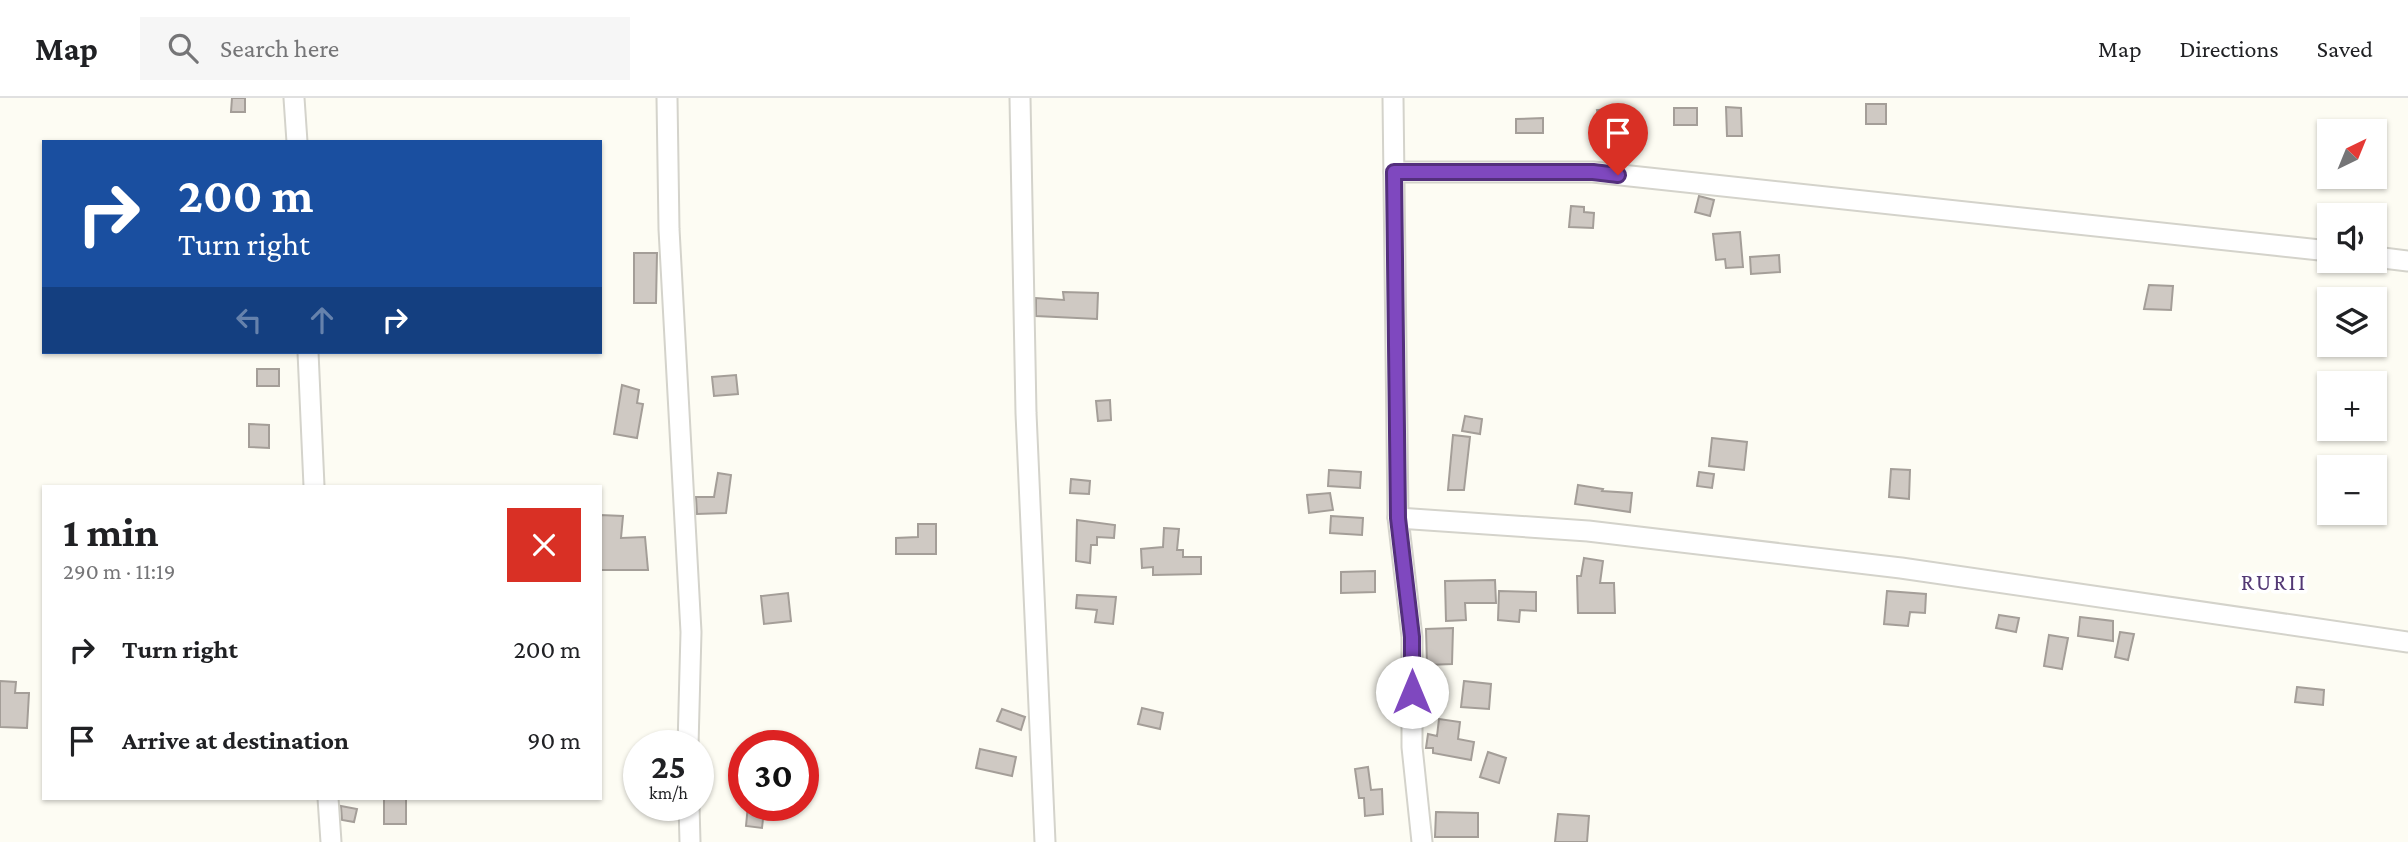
<!DOCTYPE html>
<meta charset="utf-8">
<style>
:root{--surface:#fff;--page:#f6f6f6;--text:#202124;--muted:#757577;--line:#e0e0e0}
body{margin:0;font-family:"Crimson Pro",serif;background:var(--page);color:var(--text);height:100vh;display:flex;flex-direction:column;font-size:26px;white-space:nowrap}
*{box-sizing:border-box;margin:0}
p{font-size:23px;color:var(--muted)}
.icon{flex:none;width:38px;height:38px;fill:none;stroke:currentColor;stroke-width:2;stroke-linecap:round;stroke-linejoin:round}
.map{position:relative;flex:1;overflow:hidden}
.panel{position:absolute;left:42px;top:387px;width:560px;height:315px;display:flex;flex-direction:column;background:var(--surface);border-radius:0px;box-shadow:0 2px 5px #0004}
.panel>*{flex:none}
.banner{position:absolute;left:42px;top:42px;width:560px;height:214px;border-radius:0px;box-shadow:0 2px 5px #0004;background:#1a4fa0;color:#fff;overflow:hidden}
.needle{width:46px;rotate:43deg}
.tools{position:absolute;left:2317px;top:21px;display:grid;gap:14px}
.tools a{display:grid;place-items:center;width:70px;height:70px;border-radius:0px;background:var(--surface);box-shadow:0 2px 5px #0004;font-size:35px}
.speed{position:absolute;left:623px;top:632px;display:flex;gap:14px;font-size:35px;font-weight:700;text-align:center}
.speed>*{display:grid;place-content:center;width:91px;height:91px;border-radius:50%;background:var(--surface);box-shadow:0 2px 5px #0004;line-height:1}
.speed small{font-size:18px;font-weight:400}
.speed .limit{border:10px solid #d22;background:#fff;color:#111}
.pin{position:absolute;display:grid;place-items:center;width:60px;height:60px;color:#fff;margin:-72px -30px;border-radius:50% 50% 50% 0;rotate:-45deg;box-shadow:0 0 7px #0007}
.pin .icon{rotate:45deg}
.me{position:absolute;width:77px;margin:-38px;rotate:0deg;stroke-linejoin:round;filter:drop-shadow(0 0 5px #0008)}
.turn{display:flex;align-items:center;gap:24px;height:147px;padding:0 21px;font-size:32px}
.turn .icon{width:91px;height:91px;stroke-width:2.5}
.turn b{display:block;font-size:49px;line-height:60px}
.lanes{display:flex;align-items:center;height:66px;padding:0 21px;background:#0003;justify-content:center;gap:35px;direction:ltr}
.lanes .off{opacity:.35}
.round{display:grid;place-items:center;flex:none;width:74px;height:74px;border-radius:0px;background:var(--page)}
.overview{display:flex;align-items:center;justify-content:space-between;height:119px;padding:0 21px}
h1{font-size:42px;font-weight:700;line-height:52px}
ul{padding:0;list-style:none}
li{display:flex;align-items:center;gap:21px;height:91px;padding:0 21px}
li div{flex:1}
li b{display:block;font-size:26px}
li em{font-style:normal}
header{display:flex;align-items:center;gap:42px;box-sizing:border-box;height:98px;padding:0 35px;background:var(--surface);border-bottom:2px solid var(--line)}
header strong{font-size:33px}
nav{display:flex;gap:38px;margin-inline-start:auto;font-size:24px}
.search{width:490px;height:63px;background:var(--page);display:flex;align-items:center;gap:18px;box-sizing:border-box;padding:0 24px;border-radius:0px;color:var(--muted);font-size:26px}
.map>svg:first-child{display:block}
.building{fill:#cfc9c3;stroke:#a49e98;stroke-width:2}
.lines{fill:none;stroke-linecap:round;stroke-linejoin:round}
.street-casing{stroke:#d4d3cb;stroke-width:23}
.street{stroke:#fff;stroke-width:19}
.route-casing{stroke:#532f7c;stroke-width:18}
.route{stroke:#7f48bf;stroke-width:12}
.labels{text-anchor:middle;stroke-width:7;stroke-linejoin:round;paint-order:stroke}
.quarter-label{font-size:24px;letter-spacing:2px;fill:#533975;stroke:#fff}
</style>
<header>
<strong>Map</strong>
<div class="search"><svg class="icon" aria-label="search" viewBox="0 0 24 24"><circle cx="10" cy="10" r="6"/><path d="M15 15l6 6"/></svg>Search here</div>
<nav><a>Map</a><a>Directions</a><a>Saved</a></nav>
</header>
<div class="map">
<svg width="2408" height="744" viewBox="0 0 2408 744">
<rect width="100%" height="100%" fill="#fdfcf3"/>
<!-- building -->
<g class="building">
<polygon points="232,0 245,0 245,14 231,14"/>
<rect x="1866" y="6" width="20" height="20"/>
<polygon points="1624,9 1624,48 1595,46 1596,32 1602,33 1597,12"/>
<polygon points="1726,9 1741,10 1742,38 1727,38"/>
<rect x="1674" y="10" width="23" height="17"/>
<polygon points="1543,20 1543,35 1516,35 1516,21"/>
<polygon points="1699,98 1714,102 1710,118 1695,114"/>
<polygon points="1571,108 1584,109 1584,114 1594,115 1593,130 1569,129"/>
<polygon points="1740,134 1743,169 1726,170 1725,161 1716,162 1713,136"/>
<polygon points="634,155 657,155 656,205 634,205"/>
<polygon points="1779,157 1780,174 1751,176 1750,159"/>
<polygon points="2149,187 2173,188 2171,212 2144,211"/>
<polygon points="1063,194 1098,195 1097,221 1036,218 1036,200 1064,202"/>
<rect x="257" y="271" width="22" height="17"/>
<polygon points="736,277 738,296 714,298 712,279"/>
<polygon points="622,287 639,292 637,305 643,306 637,340 614,336"/>
<polygon points="1110,302 1111,322 1098,323 1096,303"/>
<polygon points="1465,318 1482,321 1480,336 1462,333"/>
<polygon points="249,326 269,327 269,350 249,349"/>
<polygon points="1453,337 1470,339 1464,392 1448,392"/>
<polygon points="1712,340 1747,344 1744,372 1709,368"/>
<polygon points="1891,371 1910,372 1909,401 1889,399"/>
<polygon points="1329,372 1361,374 1360,390 1328,388"/>
<polygon points="1699,374 1714,376 1712,390 1697,388"/>
<polygon points="718,375 731,377 726,415 697,416 696,399 714,399"/>
<polygon points="1071,381 1090,383 1089,396 1070,395"/>
<polygon points="1578,387 1603,391 1602,393 1632,395 1630,414 1575,406"/>
<polygon points="1330,395 1333,412 1309,415 1307,397"/>
<polygon points="600,417 623,418 621,440 645,439 648,472 600,472"/>
<polygon points="1331,418 1363,420 1362,437 1330,435"/>
<polygon points="1077,422 1115,427 1114,440 1097,439 1097,447 1091,447 1090,465 1076,463"/>
<polygon points="918,426 936,426 936,456 896,456 896,440 918,439"/>
<polygon points="1164,430 1179,431 1177,452 1183,452 1183,459 1201,459 1201,476 1153,477 1153,469 1142,470 1141,451 1163,449"/>
<polygon points="1584,460 1603,463 1600,485 1614,485 1615,515 1578,515 1577,478 1581,478"/>
<polygon points="1375,473 1375,494 1341,495 1341,474"/>
<polygon points="1495,482 1496,505 1465,505 1466,522 1446,523 1445,483"/>
<polygon points="1499,493 1536,494 1536,513 1520,512 1519,524 1498,522"/>
<polygon points="1887,493 1926,496 1925,515 1910,514 1908,528 1884,526"/>
<polygon points="788,495 791,523 764,526 761,498"/>
<polygon points="1077,497 1116,499 1113,526 1095,524 1097,512 1076,510"/>
<polygon points="1999,517 2019,520 2016,534 1996,530"/>
<polygon points="2080,519 2113,523 2113,543 2078,538"/>
<polygon points="1453,530 1452,566 1427,567 1426,531"/>
<polygon points="2120,534 2134,536 2128,562 2115,559"/>
<polygon points="2049,537 2068,540 2062,571 2044,568"/>
<polygon points="0,583 16,584 15,595 29,595 27,630 0,629"/>
<polygon points="1464,583 1491,586 1489,611 1461,609"/>
<polygon points="2297,589 2324,592 2323,607 2295,604"/>
<polygon points="1142,610 1163,615 1160,631 1138,626"/>
<polygon points="1002,611 1025,619 1021,632 997,623"/>
<polygon points="1439,621 1460,624 1458,641 1474,644 1471,662 1433,655 1433,650 1426,650 1428,636 1437,638"/>
<polygon points="980,651 1016,659 1012,678 976,670"/>
<polygon points="1488,654 1506,660 1499,685 1480,679"/>
<polygon points="1368,669 1371,692 1382,691 1383,716 1365,718 1364,700 1359,700 1355,671"/>
<rect x="384" y="700" width="22" height="26"/>
<polygon points="748,707 761,707 761,712 764,712 762,730 746,728"/>
<polygon points="341,708 357,711 354,724 342,722"/>
<polygon points="1436,714 1478,715 1478,739 1435,739"/>
<polygon points="1558,716 1589,718 1587,744 1555,744"/>
</g>
<g class="lines">
<defs>
<g id="street">
<polyline points="294,0 297,44"/>
<polyline points="667,0 669,131 691,534 688,648"/>
<polyline points="1020,0 1026,315 1045,744"/>
<polyline points="1393,0 1398,420 1412,539 1412,649 1422,744"/>
<polyline points="1394,74 1593,74 2329,153"/>
<polyline points="2375,159 2408,163"/>
<polyline points="308,254 314,388"/>
<polyline points="1398,420 1588,433 1901,470 2408,544"/>
<polyline points="328,700 331,744"/>
<polyline points="689,707 690,744"/>
</g>
</defs>
<!-- street casing -->
<use href="#street" class="street-casing"/>
<!-- street -->
<use href="#street" class="street"/>
</g>
<g class="lines">
<defs>
<polyline id="route" points="1412,594 1412,539 1398,420 1394,74 1593,74 1618,77"/>
</defs>
<!-- route casing -->
<use href="#route" class="route-casing"/>
<!-- route -->
<use href="#route" class="route"/>
</g>
<g class="labels">
<!-- quarter labels -->
<g class="quarter-label">
<text x="2274" y="492">RURII</text>
</g>
</g>
</svg>
<div class="tools">
<a><svg class="needle" viewBox="-14 -14 28 28"><path d="M0-13l5 13h-10z" fill="#e53935"/><path d="M0 13l5-13h-10z" fill="#757577"/></svg></a>
<a><svg class="icon" aria-label="sound" viewBox="0 0 24 24"><path d="M4 9h4l5-4v14l-5-4H4zM17 9q2 3 0 6"/></svg></a>
<a><svg class="icon" aria-label="layers" viewBox="0 0 24 24"><path d="M12 4l9 5-9 5-9-5zM3 14l9 5 9-5"/></svg></a>
<a>+</a>
<a>−</a>
</div>
<div class="speed"><div>25<small>km/h</small></div><div class="limit">30</div></div>
<div class="pin" style="left:1618px;top:77px;background:#d93025"><svg class="icon" aria-label="arrive" viewBox="0 0 24 24"><path d="M6 21V4h12l-3 4 3 4H6"/></svg></div>
<svg class="me" style="left:1412px;top:594px" viewBox="-20 -20 40 40"><circle r="19" fill="#fff"/><path d="M0-13L10 11 0 6-10 11z" fill="#7f48bf"/></svg>
<div class="banner">
<div class="turn"><svg class="icon" aria-label="right" viewBox="0 0 24 24"><path d="M7 20v-9h11M14 6l5 5-5 5"/></svg><div><b>200 m</b>Turn right</div></div>
<div class="lanes"><svg class="icon off" aria-label="left" viewBox="0 0 24 24"><path d="M17 20v-9H6M10 6l-5 5 5 5"/></svg><svg class="icon off" aria-label="ahead" viewBox="0 0 24 24"><path d="M12 20V5M6 11l6-6 6 6"/></svg><svg class="icon" aria-label="right" viewBox="0 0 24 24"><path d="M7 20v-9h11M14 6l5 5-5 5"/></svg></div>
</div>
<section class="panel">
<div class="overview"><div><h1>1 min</h1><p>290 m · 11:19</p></div><a class="round" style="background:#d93025;color:#fff"><svg class="icon" aria-label="close" viewBox="0 0 24 24"><path d="M6 6l12 12M18 6L6 18"/></svg></a></div>
<ul>
<li><svg class="icon" aria-label="right" viewBox="0 0 24 24"><path d="M7 20v-9h11M14 6l5 5-5 5"/></svg><div><b>Turn right</b></div><em>200 m</em></li>
<li><svg class="icon" aria-label="arrive" viewBox="0 0 24 24"><path d="M6 21V4h12l-3 4 3 4H6"/></svg><div><b>Arrive at destination</b></div><em>90 m</em></li>
</ul>
</section>
</div>
